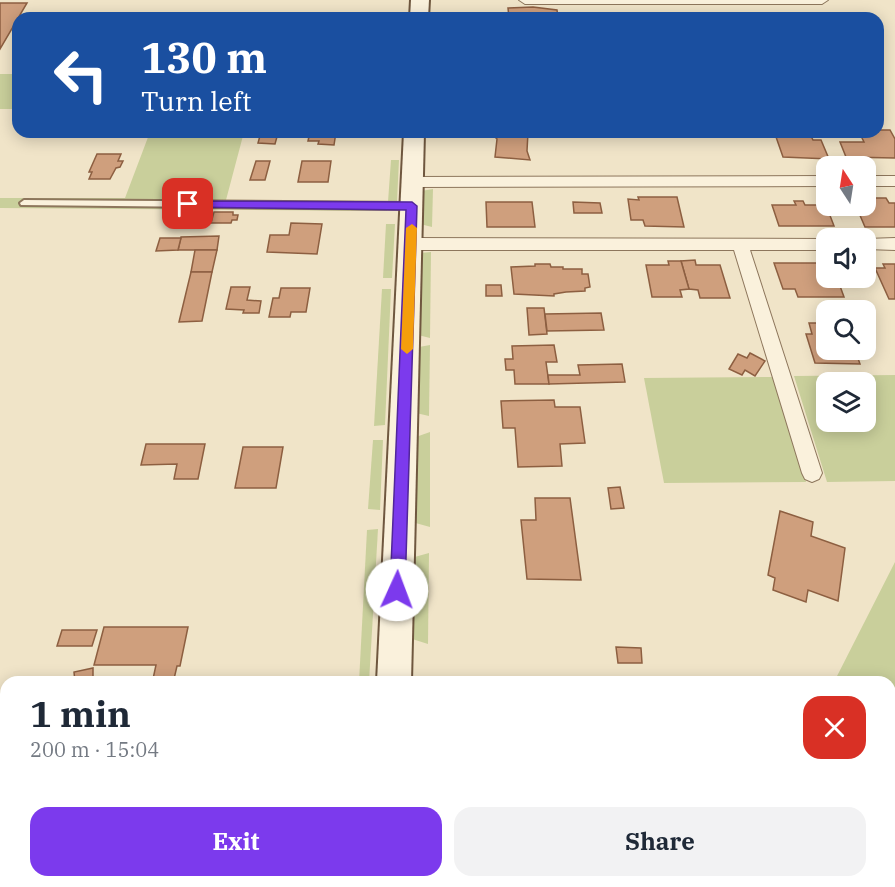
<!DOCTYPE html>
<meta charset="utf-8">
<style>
:root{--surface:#fff;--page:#f2f2f3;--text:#1f2937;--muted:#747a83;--accent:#7c3aed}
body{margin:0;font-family:"IBM Plex Serif",serif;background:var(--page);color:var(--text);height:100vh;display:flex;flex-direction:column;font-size:22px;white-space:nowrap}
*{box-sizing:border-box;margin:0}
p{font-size:20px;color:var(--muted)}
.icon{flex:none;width:33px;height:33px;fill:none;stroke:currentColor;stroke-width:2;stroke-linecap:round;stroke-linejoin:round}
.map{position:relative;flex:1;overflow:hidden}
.sheet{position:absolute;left:0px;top:676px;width:896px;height:212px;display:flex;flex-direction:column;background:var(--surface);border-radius:18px 18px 0 0;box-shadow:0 3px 15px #0003}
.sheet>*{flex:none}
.hud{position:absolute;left:12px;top:12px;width:872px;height:126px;border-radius:18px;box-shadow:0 3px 15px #0003;background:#1a4fa0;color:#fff;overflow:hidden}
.needle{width:39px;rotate:348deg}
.buttons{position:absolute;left:816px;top:156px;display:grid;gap:12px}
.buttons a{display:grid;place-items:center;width:60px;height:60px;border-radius:12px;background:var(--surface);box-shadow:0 3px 15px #0003;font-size:30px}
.pin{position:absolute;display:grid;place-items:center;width:51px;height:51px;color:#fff;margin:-26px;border-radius:12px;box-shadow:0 3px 9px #0006}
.me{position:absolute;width:66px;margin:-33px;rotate:2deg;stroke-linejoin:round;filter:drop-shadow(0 0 4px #0008)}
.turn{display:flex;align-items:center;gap:21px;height:126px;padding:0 30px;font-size:27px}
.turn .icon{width:78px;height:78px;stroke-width:2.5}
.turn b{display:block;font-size:42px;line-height:51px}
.round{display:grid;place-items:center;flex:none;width:63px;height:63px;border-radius:18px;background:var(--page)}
.summary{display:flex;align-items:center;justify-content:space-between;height:102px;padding:0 30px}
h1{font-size:36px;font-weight:800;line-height:45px}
.button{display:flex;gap:12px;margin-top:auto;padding:12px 30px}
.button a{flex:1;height:69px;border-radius:18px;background:var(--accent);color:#fff;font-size:24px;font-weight:800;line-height:69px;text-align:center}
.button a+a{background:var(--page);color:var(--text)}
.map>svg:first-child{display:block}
.green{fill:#c9cf9b;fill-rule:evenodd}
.building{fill:#cf9f7d;stroke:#8d5f41;stroke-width:1.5}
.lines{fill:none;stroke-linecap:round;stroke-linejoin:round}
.lane-casing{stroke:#8d765c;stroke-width:4}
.street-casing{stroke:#8d765c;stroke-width:2}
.secondary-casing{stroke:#6f573f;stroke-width:4}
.lane{fill:#faf1dc;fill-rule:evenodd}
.street{fill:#faf1dc;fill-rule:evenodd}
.secondary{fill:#faf1dc;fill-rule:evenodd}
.route{fill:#7c3aed;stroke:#51269a;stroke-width:1.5}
.slow{fill:#f59e0b}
</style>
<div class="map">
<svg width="895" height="887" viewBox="0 0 895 887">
<rect width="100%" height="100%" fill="#f0e4c8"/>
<!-- green -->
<g class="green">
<rect x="0" y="74" width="18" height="35"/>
<polygon points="150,132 244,132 226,200 388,202 391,160 399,160 397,201 388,202 387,211 0,208 0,198 125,198"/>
<polygon points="433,189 432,227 420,224 421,191"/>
<polygon points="386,224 395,224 392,278 383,278"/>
<polygon points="431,252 430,338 418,335 420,253"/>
<polygon points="382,289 391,289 385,425 374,426"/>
<polygon points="430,345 429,416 416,413 419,347"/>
<path d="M895,375v106l-68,1 -33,-106zM826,382h40v40h-40z"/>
<polygon points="773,377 806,482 664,483 644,378"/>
<polygon points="430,432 430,527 412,522 413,438"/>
<polygon points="373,440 383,440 380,510 368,509"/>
<polygon points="378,529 369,682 359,682 367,530"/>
<polygon points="429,553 428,644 409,638 411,558"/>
<polygon points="895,562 895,887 712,887 715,882 890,882 890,682 834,682"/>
</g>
<!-- building -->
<g class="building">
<polygon points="0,3 27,3 0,49"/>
<polygon points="533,7 557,10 558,18 509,18 508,8"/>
<polygon points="652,14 688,14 689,18 653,18"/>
<polygon points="167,15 194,15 193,18 137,18 166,17"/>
<polygon points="878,130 890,130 895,139 895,158 846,157 840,142 864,142 859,132 878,132"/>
<polygon points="261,132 282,132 278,133 275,144 258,143"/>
<polygon points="310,132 336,132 334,145 318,144 319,141 308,141"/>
<polygon points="488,132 528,132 527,151 530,160 495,157 497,139 494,136 488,136"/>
<polygon points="775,134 810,134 813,140 821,140 829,159 783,157"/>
<polygon points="97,154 121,154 118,161 123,161 120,167 116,168 110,179 89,179 92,172 89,172"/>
<polygon points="256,161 270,161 265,180 250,180"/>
<polygon points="302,161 331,161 328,182 298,182"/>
<polygon points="638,197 677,197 684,227 645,226 643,220 631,220 628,199 639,200"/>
<polygon points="866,198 886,198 889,203 895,203 895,227 865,227 856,206 866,206"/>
<polygon points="794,201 803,201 805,205 826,205 834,226 779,226 772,205 796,205"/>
<polygon points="486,202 532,202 535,227 487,227"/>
<polygon points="573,202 600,203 602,213 574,213"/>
<polygon points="214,212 233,212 233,215 238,215 237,220 232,220 231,223 211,223"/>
<polygon points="291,223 322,224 317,254 267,252 270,235 289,235"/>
<polygon points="219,236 217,250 178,250 181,237"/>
<polygon points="160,238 181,238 178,250 156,251"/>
<polygon points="195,250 217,250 212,272 191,272"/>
<polygon points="695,260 696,265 720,265 730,298 700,298 698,290 689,289 681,261"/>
<polygon points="668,261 681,261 689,289 680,290 682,297 652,297 646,265 669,265"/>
<polygon points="774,263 826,263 826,278 844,278 847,286 840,286 844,297 798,297 795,289 783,289"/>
<polygon points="535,264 550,264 551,267 563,267 563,269 582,269 582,274 588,274 590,287 585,288 585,291 566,292 554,294 554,296 514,294 511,267 535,266"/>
<polygon points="883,264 895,264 895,299 889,299 875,268 885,268"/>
<polygon points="191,272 212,272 202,321 179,322"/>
<polygon points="486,285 501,285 502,296 486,296"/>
<polygon points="231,287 250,287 247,300 261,301 259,313 243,313 244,310 226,309"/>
<polygon points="281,288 310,288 306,312 291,312 290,317 269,317 273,298 279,298"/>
<polygon points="527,308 544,308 547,334 529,335"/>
<polygon points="601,313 604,330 547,331 545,314"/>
<polygon points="809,323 826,323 826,350 855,350 860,364 815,363 806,334 812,334"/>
<polygon points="554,345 557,362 546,362 549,384 515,384 514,370 506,370 505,359 513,359 512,346"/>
<polygon points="750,353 765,361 755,376 745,370 742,375 729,369 738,354 747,358"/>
<polygon points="622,364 625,382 549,384 548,375 580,375 578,365"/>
<polygon points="554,400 555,407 580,407 585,443 560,444 562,466 518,467 515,428 503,428 501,401"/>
<polygon points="146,444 205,444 198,479 174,479 177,464 141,465"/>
<polygon points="243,447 283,447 276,488 235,488"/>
<polygon points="620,487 624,508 611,509 608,488"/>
<polygon points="535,498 570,498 581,580 527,579 521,520 536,520"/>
<polygon points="780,511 813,522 811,536 845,548 838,601 808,590 806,602 773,590 775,578 768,575"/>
<polygon points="104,627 188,627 180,666 177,666 174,679 153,679 156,665 94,665"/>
<polygon points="62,630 97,630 92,646 57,646"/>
<polygon points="616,647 641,648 642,663 618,663"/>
<polygon points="93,668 93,682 75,682 74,672"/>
</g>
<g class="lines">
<defs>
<polygon id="lane" points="24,200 412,203 416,206 412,209 21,205 20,203"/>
<g id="street">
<polygon points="519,0 828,0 822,4 525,4"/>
<polygon points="826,176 826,186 412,187 404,182 412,177"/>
<rect x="866" y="176" width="29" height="10"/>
<polygon points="411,238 826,239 826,250 750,250 822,473 819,479 812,482 805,479 802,473 734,250 411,250 405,248 403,244 405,240"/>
<polygon points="895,238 895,250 866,249 866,239"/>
</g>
<g id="secondary">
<polygon points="411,0 429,0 428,18 410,18"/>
<polygon points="404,132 424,132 411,682 377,682"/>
<rect x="365" y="882" width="40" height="5"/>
</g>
</defs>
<!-- lane casing -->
<use href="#lane" class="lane-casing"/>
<!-- street casing -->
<use href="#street" class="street-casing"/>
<!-- secondary casing -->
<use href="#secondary" class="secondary-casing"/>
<!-- lane -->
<use href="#lane" class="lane"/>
<!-- street -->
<use href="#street" class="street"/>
<!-- secondary -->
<use href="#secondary" class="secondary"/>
</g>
<!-- route -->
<polygon class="route" points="188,201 412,202 417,206 405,590 403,595 397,598 392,595 390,590 406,210 185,207 185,202"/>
<!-- slow -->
<polygon class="slow" points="412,224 417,228 413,349 407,354 401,349 406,228"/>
</svg>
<div class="buttons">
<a><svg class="needle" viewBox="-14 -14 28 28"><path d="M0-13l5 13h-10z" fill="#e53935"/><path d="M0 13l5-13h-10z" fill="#747a83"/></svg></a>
<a><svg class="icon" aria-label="sound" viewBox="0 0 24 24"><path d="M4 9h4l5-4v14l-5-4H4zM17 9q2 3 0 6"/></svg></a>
<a><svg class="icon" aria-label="search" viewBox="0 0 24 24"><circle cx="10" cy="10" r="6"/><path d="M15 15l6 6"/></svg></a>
<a><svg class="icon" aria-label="layers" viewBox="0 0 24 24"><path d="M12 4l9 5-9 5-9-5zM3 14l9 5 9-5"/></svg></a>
</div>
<div class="pin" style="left:188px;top:204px;background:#d93025"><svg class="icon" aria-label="arrive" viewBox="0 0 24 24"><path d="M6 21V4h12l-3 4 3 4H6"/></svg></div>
<svg class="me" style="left:397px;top:590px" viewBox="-20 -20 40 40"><circle r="19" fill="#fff"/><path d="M0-13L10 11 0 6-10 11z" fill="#7c3aed"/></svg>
<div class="hud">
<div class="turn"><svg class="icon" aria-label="left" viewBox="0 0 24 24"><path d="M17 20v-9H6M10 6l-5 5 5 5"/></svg><div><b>130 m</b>Turn left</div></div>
</div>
<section class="sheet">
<div class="summary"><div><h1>1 min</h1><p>200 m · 15:04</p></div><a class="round" style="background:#d93025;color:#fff"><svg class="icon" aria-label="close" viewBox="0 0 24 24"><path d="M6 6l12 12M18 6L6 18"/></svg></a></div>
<div class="button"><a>Exit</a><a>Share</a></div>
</section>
</div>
